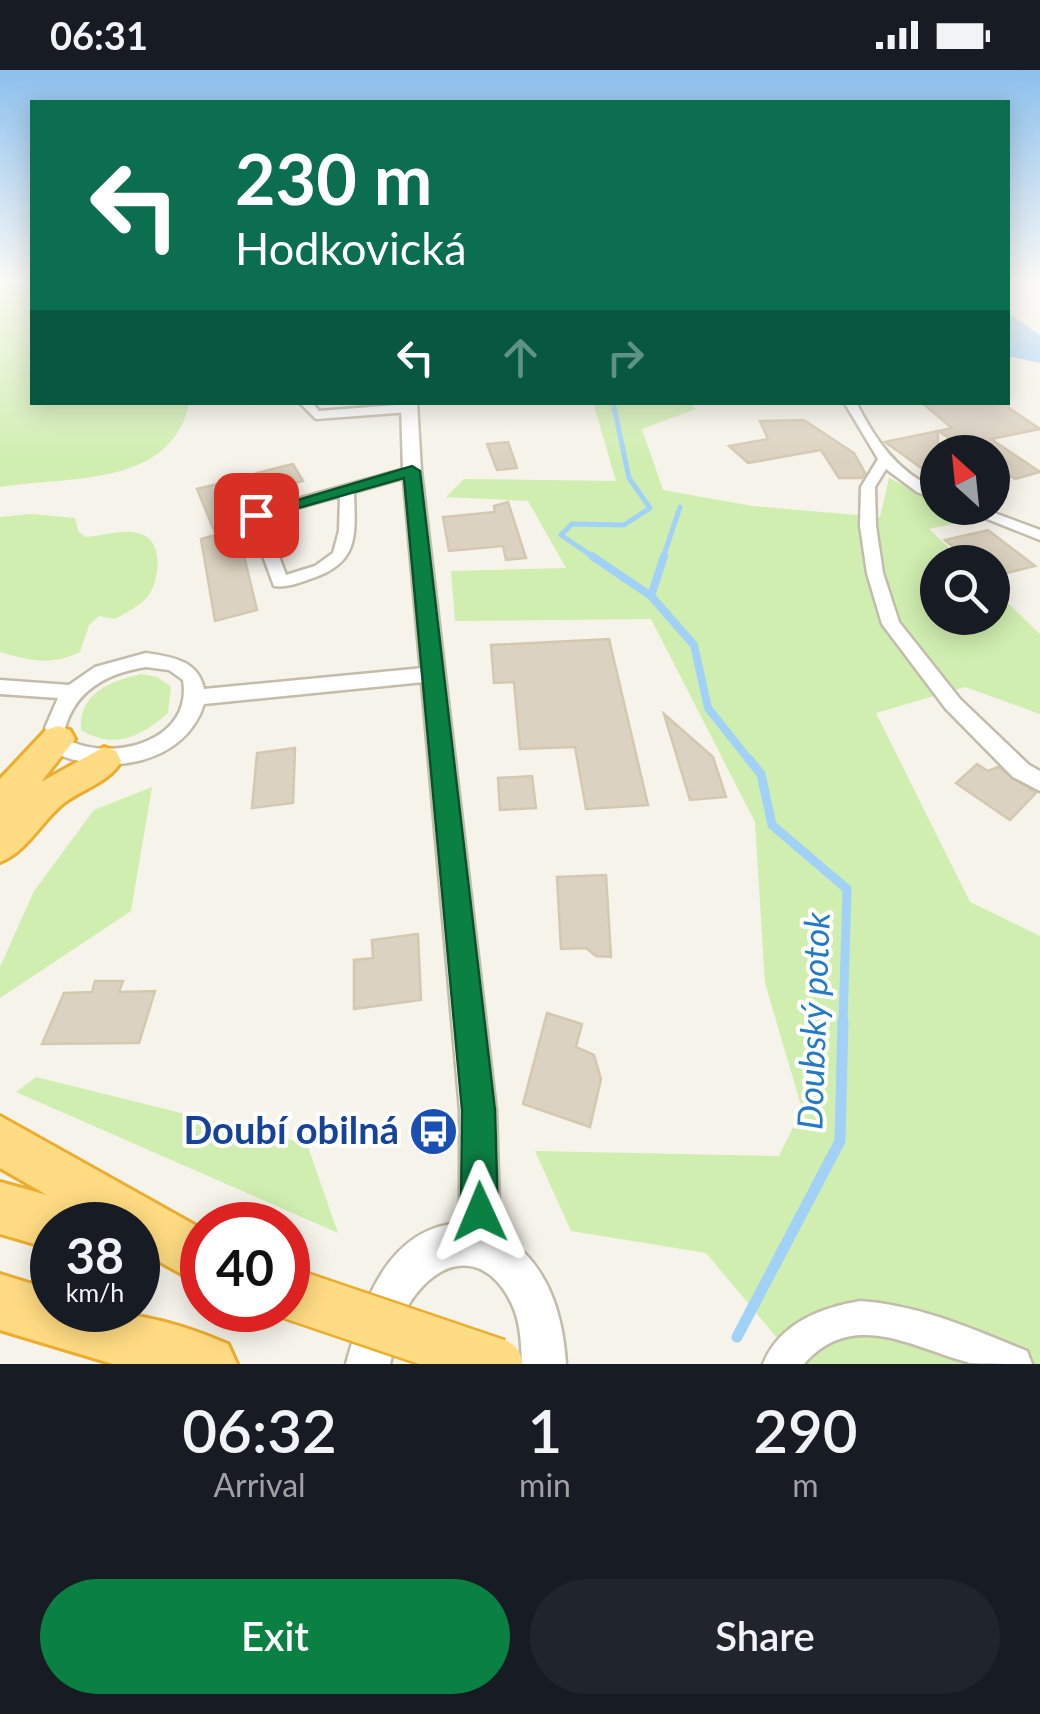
<!DOCTYPE html>
<meta charset="utf-8">
<style>
:root{--surface:#171b24;--page:#20242c;--text:#f1f3f6;--muted:#9ea1a6;--accent:#0b8043}
body{margin:0;font-family:Lato,sans-serif;background:var(--page);color:var(--text);height:100vh;display:flex;flex-direction:column;font-size:38px;white-space:nowrap}
*{box-sizing:border-box;margin:0}
p{font-size:32px;color:var(--muted)}
.icon{flex:none;width:55px;height:55px;fill:none;stroke:currentColor;stroke-width:2;stroke-linecap:round;stroke-linejoin:round}
.map{position:relative;height:1294px;overflow:hidden}
.panel{display:flex;flex-direction:column;background:var(--surface);flex:1}
.panel>*{flex:none}
.top-card{position:absolute;left:30px;top:30px;width:980px;height:305px;border-radius:0px;box-shadow:0 5px 25px #0003;background:#0b6e4f;color:#fff;overflow:hidden}
.needle{width:65px;rotate:333deg}
.controls{position:absolute;left:920px;top:365px;display:grid;gap:20px}
.controls a{display:grid;place-items:center;width:90px;height:90px;border-radius:50%;background:var(--surface);box-shadow:0 5px 25px #0003;font-size:50px}
.speed{position:absolute;left:30px;top:1132px;display:flex;gap:20px;font-size:50px;font-weight:700;text-align:center}
.speed>*{display:grid;place-content:center;width:130px;height:130px;border-radius:50%;background:var(--surface);box-shadow:0 5px 25px #0003;line-height:1}
.speed small{font-size:25px;font-weight:400}
.speed .limit{border:15px solid #d22;background:#fff;color:#111}
.pin{position:absolute;display:grid;place-items:center;width:85px;height:85px;color:#fff;margin:-42px;border-radius:20px;box-shadow:0 5px 15px #0006}
.me{position:absolute;width:110px;margin:-55px;rotate:359deg;stroke-linejoin:round;filter:drop-shadow(0 0 8px #0008)}
.turn{display:flex;align-items:center;gap:35px;height:210px;padding:0 40px;font-size:45px}
.turn .icon{width:130px;height:130px;stroke-width:2.5}
.turn b{display:block;font-size:70px;line-height:85px}
.lanes{display:flex;align-items:center;height:95px;padding:0 40px;background:#0003;justify-content:center;gap:50px;direction:ltr}
.lanes .off{opacity:.35}
.eta{display:flex;justify-content:space-evenly;align-items:center;height:170px;text-align:center}
.eta b{font-size:60px;font-weight:600;line-height:70px}
.primary-button{display:flex;gap:20px;margin-top:auto;padding:20px 40px}
.primary-button a{flex:1;height:115px;border-radius:60px;background:var(--accent);color:#fff;font-size:40px;font-weight:600;line-height:115px;text-align:center}
.primary-button a+a{background:var(--page);color:var(--text)}
.status{display:flex;justify-content:space-between;align-items:center;height:70px;padding:0 50px;background:var(--surface);direction:ltr}
.status svg{height:28px;fill:currentColor}
.map>svg:first-child{display:block}
.green{fill:#d0eeb0}
.water{fill:#a2d1f7}
.lines{fill:none;stroke-linecap:round;stroke-linejoin:round}
.stream-far3{stroke:#a2d1f7;stroke-width:5}
.stream-far2{stroke:#a2d1f7;stroke-width:8}
.stream-far1{stroke:#a2d1f7;stroke-width:9}
.stream{stroke:#a2d1f7;stroke-width:11}
.building{fill:#dcd2c1;stroke:#d5c8b1;stroke-width:2.5}
.minor-casing{stroke:#c3bcab;stroke-width:5}
.tertiary-casing{stroke:#c3bcab;stroke-width:5}
.trunk-casing{stroke:#ecad2e;stroke-width:6}
.minor{fill:#fff;fill-rule:evenodd}
.tertiary{fill:#fff;fill-rule:evenodd}
.trunk{fill:#ffdc83;fill-rule:evenodd}
.trunk-bridge-casing{stroke:#ecad2e;stroke-width:55;stroke-linecap:butt}
.trunk-bridge{stroke:#ffdc83;stroke-width:50}
.route{fill:#0b8043;stroke:#07532c;stroke-width:2.5}
.labels{text-anchor:middle;stroke-width:8;stroke-linejoin:round;paint-order:stroke}
.water-label{font-size:35px;font-style:italic;fill:#247ac3;stroke:#fff}
.near-transit-label{font-size:38px;font-weight:bold;fill:#164399;stroke:#fff;text-anchor:end}
</style>
<div class="status"><b>06:31</b><svg viewBox="0 0 49 12"><path d="M0 12V9h3v3zM5 12V6h3v6zM10 12V3h3v9zM15 12V0h3v12zM26 1h20v11H26zM47 4h2v5h-2z"/></svg></div>
<div class="map">
<svg width="1040" height="1294" viewBox="0 0 1040 1294">
<rect width="100%" height="100%" fill="#f6f3ea"/>
<!-- green -->
<g class="green">
<path d="M10,211h22v121l157,1c-17,85 -121,73 -189,84v-203z"/>
<polygon points="688,332 696,339 642,359 663,420 752,436 880,447 889,408 937,432 938,438 951,438 978,449 929,459 964,492 938,492 938,548 992,548 993,519 1040,564 1040,644 965,617 876,643 970,832 1040,866 1040,1294 799,1294 706,1183 571,1161 535,1081 779,1086 802,1039 765,913 755,752 651,549 455,551 451,501 566,498 528,431 446,427 464,409 616,411 593,333"/>
<path d="M31,444l44,4 3,13 8,6c18,-1 37,-9 55,-3 23,7 19,46 7,62 -8,10 -23,17 -33,23l-16,-3 -10,9 -9,27c-30,14 -49,9 -80,0v-135z"/>
<path d="M141,604l16,3 14,10 -3,26c-27,24 -54,37 -87,17 -3,-36 29,-49 60,-56z"/>
<polygon points="152,717 131,841 0,928 0,897 34,821 94,740"/>
<polygon points="36,1007 307,1074 338,1163 16,1022"/>
</g>
<!-- water -->
<polygon class="water" points="1008,243 1040,265 1040,293 1008,286"/>
<g class="lines">
<!-- stream-far3 -->
<g class="stream-far3">
<polyline points="595,488 561,465 572,454 624,455 650,438 629,408 613,332"/>
<polyline points="663,488 680,437"/>
</g>
<!-- stream-far2 -->
<g class="stream-far2">
<polyline points="592,486 651,526 694,575 708,638 750,691"/>
<polyline points="651,526 664,486"/>
</g>
<!-- stream-far1 -->
<polyline class="stream-far1" points="748,688 761,704 772,755 847,819 843,954"/>
<!-- stream -->
<polyline class="stream" points="737,1267 840,1071 843,951"/>
</g>
<!-- building -->
<g class="building">
<polygon points="921,332 1008,332 1009,338 1040,359 991,369 1040,402 1015,409 992,395 992,382 972,382 938,361 952,358"/>
<polygon points="804,350 854,383 865,403 862,408 839,408 821,380 748,393 729,376 768,369 760,351"/>
<polygon points="938,361 938,410 885,372"/>
<polygon points="508,372 517,398 497,400 487,374"/>
<polygon points="293,394 303,411 268,420 257,403"/>
<polygon points="235,410 244,428 231,432 257,540 215,551 201,469 216,465 197,419"/>
<polygon points="508,432 526,488 506,490 503,476 449,481 443,447 495,442 494,436"/>
<polygon points="988,460 1035,496 998,505 992,492 971,492 945,470"/>
<polygon points="609,569 648,735 586,739 575,677 520,679 514,612 494,613 491,575"/>
<polygon points="664,644 713,687 726,727 690,730"/>
<polygon points="295,678 293,733 252,738 257,683"/>
<polygon points="977,694 988,701 998,697 1036,723 1010,750 956,713"/>
<polygon points="532,706 536,738 500,740 498,708"/>
<polygon points="606,805 611,887 596,886 586,878 561,879 557,807"/>
<polygon points="418,864 421,930 354,939 354,890 373,888 372,870"/>
<polygon points="95,911 123,911 119,922 155,921 139,973 42,974 64,923 92,922"/>
<polygon points="547,943 582,954 576,977 594,985 601,1009 590,1057 523,1034"/>
</g>
<g class="lines">
<defs>
<g id="minor">
<polygon points="299,332 312,332 319,341 409,334 415,338 409,342 316,349"/>
<path d="M844,332h12c19,38 42,71 82,88v10l-21,-8 -31,-23 -11,18 1,39 7,47 16,49 61,77 69,66 11,6v20l-27,-14 -67,-68 -64,-85 -15,-51 -7,-47 1,-39 17,-28z"/>
<path d="M412,397l7,4 -2,3 -63,18c1,42 6,70 -41,86 -12,4 -26,10 -39,8l-26,-71 3,-3zM340,426l-1,35 -6,22 -18,13 -29,9 -22,-58z"/>
<polygon points="960,438 981,438 1040,460 1040,470"/>
<path d="M146,583c26,4 52,7 58,36l230,-22 9,7 -9,7 -230,23c-19,60 -95,72 -147,50l-12,-26 13,-30 -58,-4v-14l69,5 26,-18zM146,597l23,3 14,10c10,60 -66,81 -111,62l-7,-14c11,-39 43,-55 81,-61z"/>
<path d="M860,1231c60,4 112,28 167,50l5,13c-19,0 -44,0 -62,-1 -57,-15 -117,-55 -166,1h-41c17,-41 57,-56 97,-63z"/>
</g>
<path id="tertiary" d="M401,332h16l4,69 75,639 4,125c47,25 63,79 66,129h-44c-1,-19 -1,-37 -8,-55 -24,-58 -73,-56 -105,-5 -11,18 -14,40 -19,60h-44c16,-59 41,-136 114,-141v-113l-57,-639z"/>
<g id="trunk">
<path d="M58,656l12,4 5,9 -34,43 63,-35 12,4 5,10c-11,21 -39,28 -57,42 -23,18 -36,48 -64,59v-83l46,-49z"/>
<polygon points="0,1046 202,1159 202,1215 138,1180 138,1155 96,1155 81,1146 85,1155 52,1155 52,1179 0,1164 0,1112 47,1125 0,1098"/>
<path d="M0,1204l52,16v20c69,0 113,7 176,34l9,20h-124l-113,-34z"/>
</g>
</defs>
<!-- minor casing -->
<use href="#minor" class="minor-casing"/>
<!-- tertiary casing -->
<use href="#tertiary" class="tertiary-casing"/>
<!-- trunk casing -->
<use href="#trunk" class="trunk-casing"/>
<!-- minor -->
<use href="#minor" class="minor"/>
<!-- tertiary -->
<use href="#tertiary" class="tertiary"/>
<!-- trunk -->
<use href="#trunk" class="trunk"/>
<defs>
<polyline id="trunk-bridge" points="288,1223 497,1294"/>
</defs>
<!-- trunk-bridge casing -->
<use href="#trunk-bridge" class="trunk-bridge-casing"/>
<!-- trunk-bridge -->
<use href="#trunk-bridge" class="trunk-bridge"/>
</g>
<!-- sky -->
<linearGradient id="sky" x2="0" y2="1"><stop stop-color="#8cc0ee"/><stop offset="0.54" stop-color="#fbfaf6"/><stop offset="1" stop-color="#fbfaf6" stop-opacity="0"/></linearGradient>
<rect width="1040" height="392" fill="url(#sky)"/>
<!-- route -->
<polygon class="route" points="412,396 420,401 495,1040 498,1142 492,1155 480,1160 467,1155 461,1142 462,1040 404,408 256,450 247,445"/>
<!-- icons -->
<defs>
<symbol id="bus-disc" viewBox="-11 -11 22 22"><circle r="9.5" fill="#1a4fb4" stroke="#fff"/><path d="M-5-6H5V4H4V6H2V4H-2V6H-4V4H-5ZM-3.5-4V0h7V-4ZM-3.5 1.2v1.5H-2V1.2ZM2 1.2v1.5H3.5V1.2Z" fill="#fff"/></symbol>
</defs>
<g fill-rule="evenodd">
<use href="#bus-disc" x="406" y="1034" width="55" height="55"/>
</g>
<g class="labels">
<!-- water labels -->
<g class="water-label">
<text transform="translate(814 951) rotate(-88)" y="12">Doubský potok</text>
</g>
<!-- near-transit labels -->
<g class="near-transit-label">
<text x="399" y="1074">Doubí obilná</text>
</g>
</g>
</svg>
<div class="controls">
<a><svg class="needle" viewBox="-14 -14 28 28"><path d="M0-13l5 13h-10z" fill="#e53935"/><path d="M0 13l5-13h-10z" fill="#9ea1a6"/></svg></a>
<a><svg class="icon" aria-label="search" viewBox="0 0 24 24"><circle cx="10" cy="10" r="6"/><path d="M15 15l6 6"/></svg></a>
</div>
<div class="speed"><div>38<small>km/h</small></div><div class="limit">40</div></div>
<div class="pin" style="left:256px;top:445px;background:#d93025"><svg class="icon" aria-label="arrive" viewBox="0 0 24 24"><path d="M6 21V4h12l-3 4 3 4H6"/></svg></div>
<svg class="me" style="left:480px;top:1142px" viewBox="-20 -20 40 40"><path d="M0-17L14 15 0 8-14 15z" fill="#0b8043" stroke="#fff" stroke-width="4"/></svg>
<div class="top-card">
<div class="turn"><svg class="icon" aria-label="left" viewBox="0 0 24 24"><path d="M17 20v-9H6M10 6l-5 5 5 5"/></svg><div><b>230 m</b>Hodkovická</div></div>
<div class="lanes"><svg class="icon" aria-label="left" viewBox="0 0 24 24"><path d="M17 20v-9H6M10 6l-5 5 5 5"/></svg><svg class="icon off" aria-label="ahead" viewBox="0 0 24 24"><path d="M12 20V5M6 11l6-6 6 6"/></svg><svg class="icon off" aria-label="right" viewBox="0 0 24 24"><path d="M7 20v-9h11M14 6l5 5-5 5"/></svg></div>
</div>
</div>
<section class="panel">
<div class="eta">
<div><b>06:32</b><p>Arrival</p></div>
<div><b>1</b><p>min</p></div>
<div><b>290</b><p>m</p></div>
</div>
<div class="primary-button"><a>Exit</a><a>Share</a></div>
</section>
